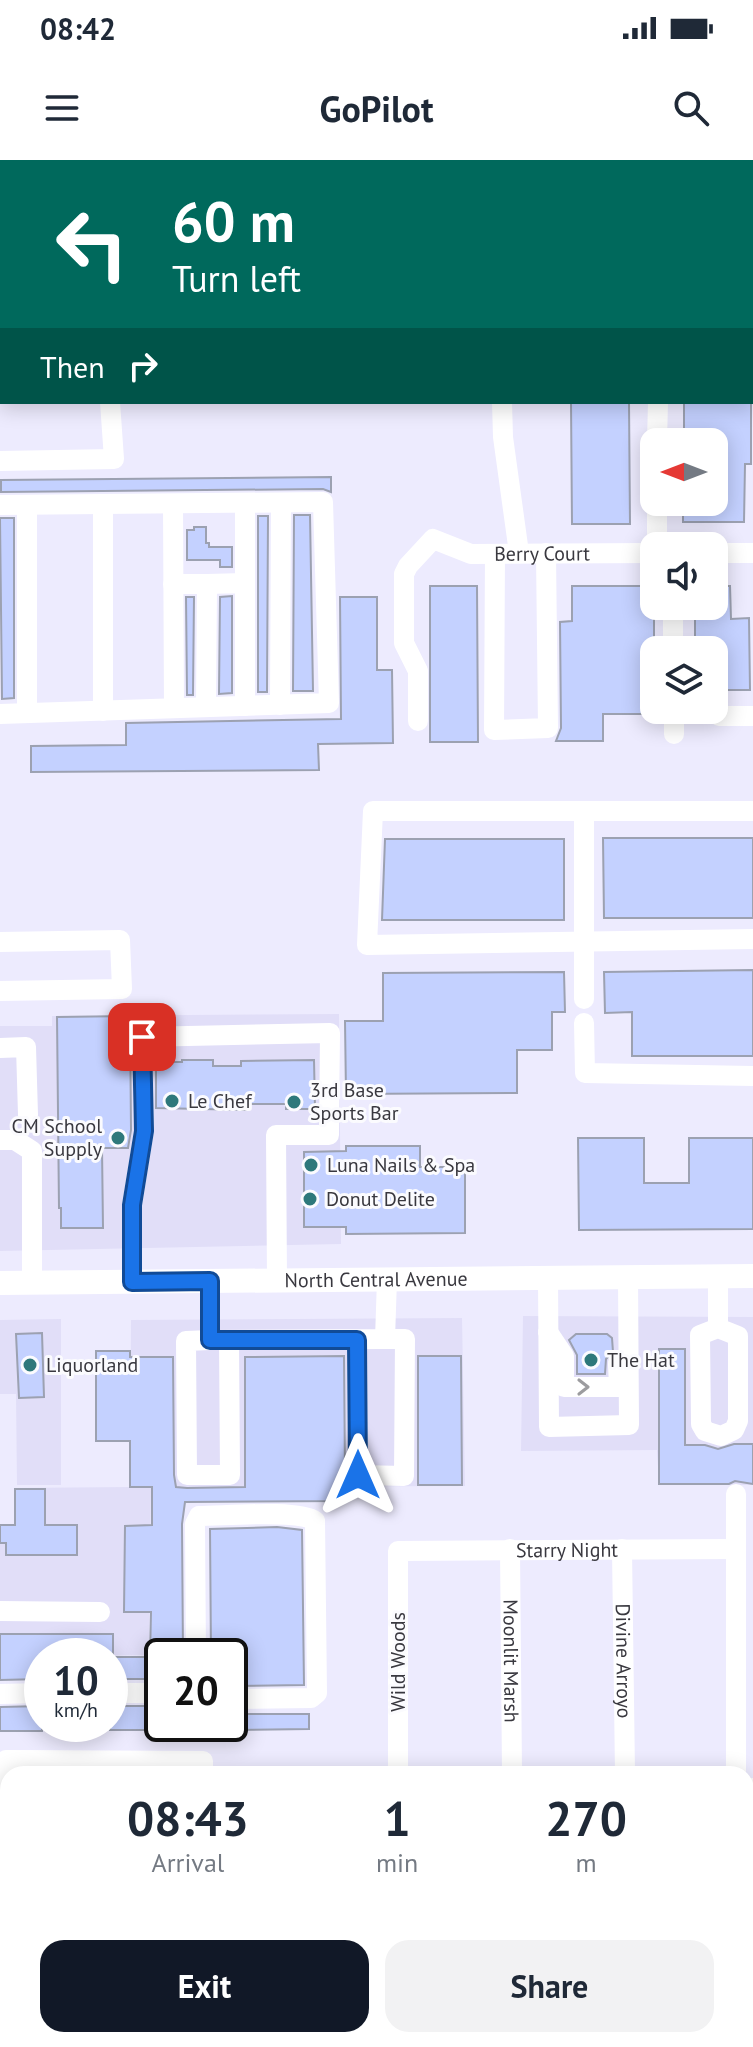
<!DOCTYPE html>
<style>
:root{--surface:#fff;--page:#f2f2f3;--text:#1f2937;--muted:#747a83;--accent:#111827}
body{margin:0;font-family:"PT Sans",sans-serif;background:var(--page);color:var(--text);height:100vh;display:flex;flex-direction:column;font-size:30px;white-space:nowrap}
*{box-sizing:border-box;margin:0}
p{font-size:26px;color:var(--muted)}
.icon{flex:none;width:44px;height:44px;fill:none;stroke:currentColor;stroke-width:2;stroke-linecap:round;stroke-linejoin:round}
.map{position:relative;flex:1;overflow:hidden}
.drawer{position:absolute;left:0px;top:1606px;width:754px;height:282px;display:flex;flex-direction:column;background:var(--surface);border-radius:24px 24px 0 0;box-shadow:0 4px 20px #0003}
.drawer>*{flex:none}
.hud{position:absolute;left:0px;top:0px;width:754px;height:244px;box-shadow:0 4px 20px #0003;background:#00695c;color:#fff;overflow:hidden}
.needle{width:52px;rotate:270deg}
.fabs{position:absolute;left:640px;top:268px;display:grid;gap:16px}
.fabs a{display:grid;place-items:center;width:88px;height:88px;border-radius:16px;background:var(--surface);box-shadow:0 4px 20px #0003;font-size:40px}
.speed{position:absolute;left:24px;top:1478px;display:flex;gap:16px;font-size:40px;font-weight:700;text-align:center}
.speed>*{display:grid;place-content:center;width:104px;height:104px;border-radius:50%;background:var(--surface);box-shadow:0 4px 20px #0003;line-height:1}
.speed small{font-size:20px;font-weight:400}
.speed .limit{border:4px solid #111;border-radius:12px;background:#fff;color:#111}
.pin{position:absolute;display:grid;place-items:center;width:68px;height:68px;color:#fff;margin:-34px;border-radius:16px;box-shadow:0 4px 12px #0006}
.me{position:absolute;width:88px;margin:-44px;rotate:0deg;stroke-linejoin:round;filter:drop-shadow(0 0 6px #0008)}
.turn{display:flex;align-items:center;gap:28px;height:168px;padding:0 40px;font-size:36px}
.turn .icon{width:104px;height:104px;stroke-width:2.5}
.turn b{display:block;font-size:56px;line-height:68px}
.then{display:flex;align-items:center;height:76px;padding:0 40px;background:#0003;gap:16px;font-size:30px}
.eta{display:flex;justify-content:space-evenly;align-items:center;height:136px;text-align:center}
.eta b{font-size:48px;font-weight:600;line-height:56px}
.primary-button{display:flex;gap:16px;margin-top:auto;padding:16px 40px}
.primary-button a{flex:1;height:92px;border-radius:24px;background:var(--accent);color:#fff;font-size:32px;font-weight:600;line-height:92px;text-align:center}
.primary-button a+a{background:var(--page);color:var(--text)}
.status{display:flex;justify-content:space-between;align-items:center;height:56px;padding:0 40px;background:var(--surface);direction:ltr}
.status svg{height:22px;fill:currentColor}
header{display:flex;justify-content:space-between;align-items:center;height:104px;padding:0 40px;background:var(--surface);font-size:36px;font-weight:600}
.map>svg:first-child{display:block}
.built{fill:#e1def8}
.building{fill:#c4d1ff;stroke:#9ca1b1;stroke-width:2}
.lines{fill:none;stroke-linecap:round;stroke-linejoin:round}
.minor{stroke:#fff;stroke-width:20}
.major{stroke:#fff;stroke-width:24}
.oneway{stroke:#9c9c9f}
.route-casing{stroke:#114b97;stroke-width:20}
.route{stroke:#1a73e8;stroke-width:14}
.poi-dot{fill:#2e787b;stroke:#fbfbfe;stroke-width:3}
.labels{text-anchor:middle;stroke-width:6;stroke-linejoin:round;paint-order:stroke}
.street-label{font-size:20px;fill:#39383f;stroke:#fbfbfe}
.poi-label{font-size:20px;fill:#39383f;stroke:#fbfbfe;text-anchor:start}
</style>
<div class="status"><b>08:42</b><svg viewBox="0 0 49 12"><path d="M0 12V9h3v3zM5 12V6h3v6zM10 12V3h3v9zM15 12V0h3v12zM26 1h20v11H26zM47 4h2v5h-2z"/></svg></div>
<header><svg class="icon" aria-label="menu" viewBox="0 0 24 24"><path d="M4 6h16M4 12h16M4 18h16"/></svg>GoPilot<svg class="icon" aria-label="search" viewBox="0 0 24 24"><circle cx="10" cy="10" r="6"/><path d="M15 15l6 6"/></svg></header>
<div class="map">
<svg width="753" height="1887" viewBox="0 0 753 1887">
<rect width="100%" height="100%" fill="#edebfe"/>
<!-- built -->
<g class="built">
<polygon points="339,854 341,1084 0,1091 0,866 52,866 52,856"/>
<polygon points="523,1156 753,1157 753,1325 659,1325 657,1290 521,1291"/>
<polygon points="462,1158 465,1326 151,1327 149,1495 0,1497 0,1364 14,1364 15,1328 130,1327 131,1160"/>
<polygon points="61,1159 61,1325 17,1325 16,1234 0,1234 0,1160"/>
</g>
<!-- building -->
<g class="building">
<polygon points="571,242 629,242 630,364 572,364"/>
<polygon points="684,242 751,242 751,304 745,304 744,362 683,362 683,342 714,342 714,282 684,282"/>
<polygon points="331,317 331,332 323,329 1,332 1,320"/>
<polygon points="294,355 310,355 313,531 293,531"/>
<polygon points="258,356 268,356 267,532 258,532"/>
<polygon points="0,358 14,358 14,538 2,539"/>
<polygon points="194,367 206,367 206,383 209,383 209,387 232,387 232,407 220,407 220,400 187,400 187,370 194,370"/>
<polygon points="430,426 477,426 478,582 430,582"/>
<polygon points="572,426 654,426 654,554 603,554 603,581 556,581 561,568 560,462 572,461"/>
<polygon points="714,426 730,426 731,459 749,458 750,530 714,530 714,490 695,490 695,446 714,446"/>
<polygon points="232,436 232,533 219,534 220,437"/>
<polygon points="186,437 194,437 193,535 187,535"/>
<polygon points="340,437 377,437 377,510 392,510 393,583 318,584 319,610 31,612 31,586 126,585 126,563 341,559"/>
<polygon points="603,678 753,678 753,758 604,758"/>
<polygon points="385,679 564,679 564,760 382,760"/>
<polygon points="753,810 753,896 632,896 632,852 605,853 604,812"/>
<polygon points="564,812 565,852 552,852 552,890 517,890 517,933 346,934 345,861 383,861 383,813"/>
<polygon points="130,856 131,970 128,988 102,988 103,1068 61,1068 61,1048 59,1048 57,857"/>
<polygon points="182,900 213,900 213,906 241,906 241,901 314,900 315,949 286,949 286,944 248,944 248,950 156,948 156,902 182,902"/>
<polygon points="578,978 644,978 644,1023 689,1023 689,978 753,978 753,1069 579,1070"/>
<polygon points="346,986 420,986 420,1007 465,1007 465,1073 346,1074 346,1067 304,1067 304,992 346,991"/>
<polygon points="42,1173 44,1237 19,1238 16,1174"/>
<polygon points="576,1174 607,1174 612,1178 613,1192 606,1199 605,1214 577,1214 577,1195 569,1180"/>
<polygon points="659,1189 685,1189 685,1285 705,1285 718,1289 734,1284 753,1284 753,1324 735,1321 729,1324 659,1324"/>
<polygon points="96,1191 130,1191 130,1197 173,1197 174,1315 176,1327 187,1328 245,1327 245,1197 344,1196 345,1315 349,1326 343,1326 343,1341 185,1342 182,1364 183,1496 150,1496 151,1452 124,1452 125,1366 152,1365 152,1327 130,1327 130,1281 96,1281"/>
<polygon points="418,1196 461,1196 462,1325 418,1325"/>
<polygon points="15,1329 45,1329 45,1365 77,1365 77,1395 6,1395 6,1383 0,1383 0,1365 15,1365"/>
<polygon points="277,1367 302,1370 304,1525 230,1526 230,1496 211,1496 210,1369"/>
<polygon points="0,1474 113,1474 113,1496 42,1496 42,1519 0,1520"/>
<rect x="110" y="1497" width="52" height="22"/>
<polygon points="42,1546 42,1571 0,1571 0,1547"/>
<polygon points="110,1546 145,1546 145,1555 162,1555 162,1570 110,1570"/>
<polygon points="230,1554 309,1554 309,1569 230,1570"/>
</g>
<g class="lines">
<!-- minor -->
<g class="minor">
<polyline points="371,0 371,2"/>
<polyline points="664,0 664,2"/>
<polyline points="752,79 753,79"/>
<polyline points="752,216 753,216"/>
<polyline points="0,232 2,232"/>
<polyline points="502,242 503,277 519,393"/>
<polyline points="657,282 658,242"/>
<polyline points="0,301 114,299 110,242"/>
<polyline points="245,343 245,423"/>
<polyline points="173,344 174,548"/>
<polyline points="0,345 323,342 329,543 0,554"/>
<polyline points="27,345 27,553"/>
<polyline points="657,386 657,342"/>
<polyline points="714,393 753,393"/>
<polyline points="495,394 494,570 548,568 546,393"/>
<polyline points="173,424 207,424 206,547"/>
<polyline points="207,424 245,423 245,546"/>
<polyline points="673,446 673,490"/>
<polyline points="280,545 281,343"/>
<polyline points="674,550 674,574"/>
<polyline points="103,551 103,344"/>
<polyline points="719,556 753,556"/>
<path id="s1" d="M418,561v-50l-14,-28v-69l4,-8 25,-27 38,15 183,-1"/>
<polyline points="584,651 584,839"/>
<polyline points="753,651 373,651 367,785 753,779"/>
<polyline points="0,782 120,780 122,829 0,831"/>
<polyline points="584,863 585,913 753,916"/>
<polyline points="0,888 26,887 28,955"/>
<polyline points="0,980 15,980 32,991 32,1123"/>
<polyline points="718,1116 718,1168 700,1175 701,1264 705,1271 721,1276 734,1270 738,1261 738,1176 718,1168"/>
<polyline points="548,1118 549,1267 629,1265 628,1117"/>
<polyline points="210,1121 210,1180 385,1179 387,1119"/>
<polyline points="132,1122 132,1045 144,971 142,877 330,873 329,975 276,975 277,1121"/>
<polyline points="548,1172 564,1196 564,1227 619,1227 618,1204"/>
<polyline points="210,1180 186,1181 187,1315 230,1315 229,1180"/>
<polyline points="357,1180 358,1315 404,1316 405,1179 385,1179"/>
<path id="s2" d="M510,1389l2,225"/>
<path id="s3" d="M622,1389l3,225"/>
<polyline points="0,1451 100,1452"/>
<path d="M196,1496l-1,-132 4,-8c25,0 100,-7 116,5l2,172 -6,5 -81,1"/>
<polyline points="110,1533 162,1533"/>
<polyline points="0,1534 42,1533"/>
<path id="s4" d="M398,1614v-223l338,-2"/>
<polyline points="736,1614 736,1334"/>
<polyline points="746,1628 753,1628"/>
<polyline points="746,1799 753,1799"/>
<polyline points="746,1834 753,1834"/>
<polyline points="746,1875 753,1874"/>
<polyline points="204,1880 204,1887"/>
<polyline points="5,1887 6,1600 203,1601 203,1614"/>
<polyline points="103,1887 103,1880"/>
<polyline points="320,1887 320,1880"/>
<polyline points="434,1887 444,1880"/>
</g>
<!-- major -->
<path class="major" id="s5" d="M0,1123l753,-7"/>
</g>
<!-- one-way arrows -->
<defs><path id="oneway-chevron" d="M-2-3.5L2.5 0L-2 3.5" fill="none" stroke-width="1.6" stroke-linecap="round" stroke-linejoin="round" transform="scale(2)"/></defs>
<use class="oneway" href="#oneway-chevron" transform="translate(583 1227)"/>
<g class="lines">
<defs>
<polyline id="route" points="142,877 144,971 132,1045 132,1122 210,1121 210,1180 357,1180 358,1315"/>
</defs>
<!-- route casing -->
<use href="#route" class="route-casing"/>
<!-- route -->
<use href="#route" class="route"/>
</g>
<!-- markers -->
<g class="poi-dot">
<circle cx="172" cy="941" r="8"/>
<circle cx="294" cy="942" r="8"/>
<circle cx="118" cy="978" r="8"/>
<circle cx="311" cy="1005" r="8"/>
<circle cx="310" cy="1039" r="8"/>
<circle cx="591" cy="1200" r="8"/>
<circle cx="30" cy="1205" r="8"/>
</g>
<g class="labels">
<!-- street labels -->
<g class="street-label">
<text dy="7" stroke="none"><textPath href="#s1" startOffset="308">Berry Court</textPath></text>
<text dy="7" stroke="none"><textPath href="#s5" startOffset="376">North Central Avenue</textPath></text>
<text dy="7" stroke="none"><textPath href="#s4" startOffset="392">Starry Night</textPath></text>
<text transform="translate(398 1502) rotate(-90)" y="7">Wild Woods</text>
<text dy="7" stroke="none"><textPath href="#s2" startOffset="112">Moonlit Marsh</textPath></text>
<text dy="7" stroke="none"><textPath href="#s3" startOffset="112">Divine Arroyo</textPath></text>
</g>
<!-- poi labels -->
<g class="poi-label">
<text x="310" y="937">3rd Base<tspan x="310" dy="23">Sports Bar</tspan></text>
<text x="188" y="948">Le Chef</text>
<text x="102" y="973" text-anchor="end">CM School<tspan x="102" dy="23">Supply</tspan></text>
<text x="327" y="1012">Luna Nails &amp; Spa</text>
<text x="326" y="1046">Donut Delite</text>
<text x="607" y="1207">The Hat</text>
<text x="46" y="1212">Liquorland</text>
</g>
</g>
</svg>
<div class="fabs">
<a><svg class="needle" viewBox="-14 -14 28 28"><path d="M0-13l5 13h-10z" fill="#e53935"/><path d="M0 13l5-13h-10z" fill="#747a83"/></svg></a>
<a><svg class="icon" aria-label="sound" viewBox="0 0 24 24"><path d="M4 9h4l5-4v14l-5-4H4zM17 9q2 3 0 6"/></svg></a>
<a><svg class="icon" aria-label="layers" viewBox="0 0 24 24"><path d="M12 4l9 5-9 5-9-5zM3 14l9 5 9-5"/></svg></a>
</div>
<div class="speed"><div>10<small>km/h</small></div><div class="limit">20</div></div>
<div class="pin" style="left:142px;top:877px;background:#d93025"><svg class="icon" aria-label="arrive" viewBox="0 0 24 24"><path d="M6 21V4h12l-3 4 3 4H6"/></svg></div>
<svg class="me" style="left:358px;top:1315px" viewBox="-20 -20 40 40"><path d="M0-17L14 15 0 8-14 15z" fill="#1a73e8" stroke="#fff" stroke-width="4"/></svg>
<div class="hud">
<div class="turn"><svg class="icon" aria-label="left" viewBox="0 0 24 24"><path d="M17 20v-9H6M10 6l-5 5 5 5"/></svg><div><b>60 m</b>Turn left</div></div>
<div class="then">Then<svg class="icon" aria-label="right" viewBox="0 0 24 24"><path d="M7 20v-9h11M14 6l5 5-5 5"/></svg></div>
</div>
<section class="drawer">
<div class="eta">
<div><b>08:43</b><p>Arrival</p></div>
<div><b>1</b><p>min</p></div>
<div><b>270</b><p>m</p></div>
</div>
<div class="primary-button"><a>Exit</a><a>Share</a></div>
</section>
</div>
